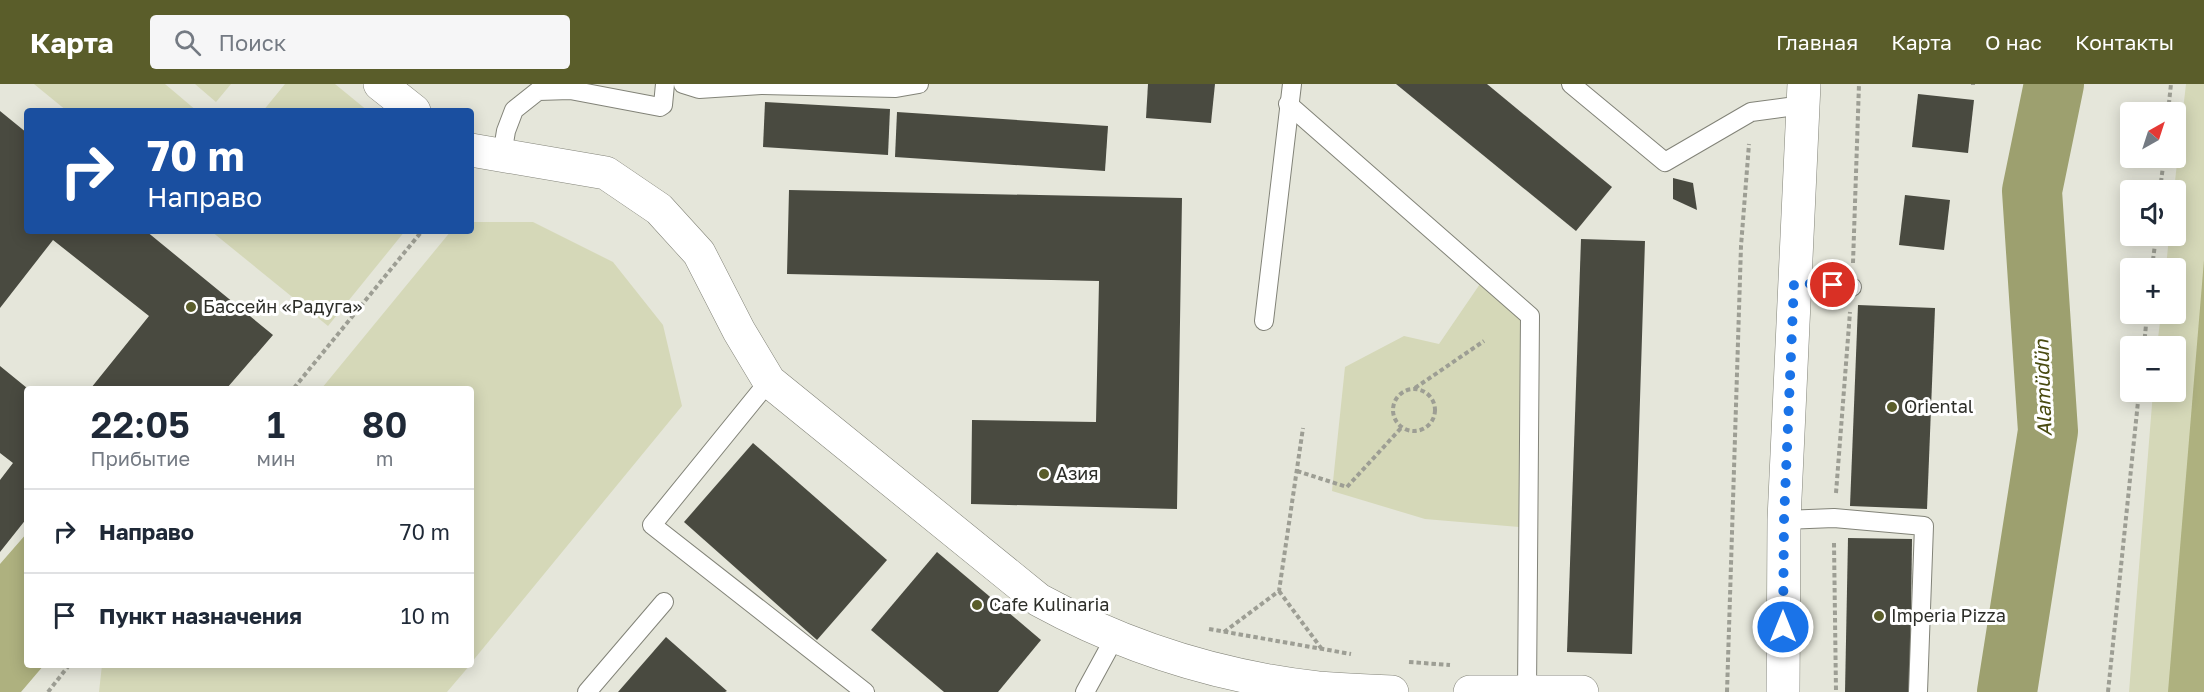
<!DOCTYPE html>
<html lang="ru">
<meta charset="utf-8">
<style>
:root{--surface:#fff;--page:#f6f6f7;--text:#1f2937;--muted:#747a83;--line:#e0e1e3;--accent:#5a5d2a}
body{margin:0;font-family:"Golos Text",sans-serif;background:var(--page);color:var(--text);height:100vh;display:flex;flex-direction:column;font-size:22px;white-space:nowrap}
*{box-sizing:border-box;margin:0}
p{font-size:20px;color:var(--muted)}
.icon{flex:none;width:33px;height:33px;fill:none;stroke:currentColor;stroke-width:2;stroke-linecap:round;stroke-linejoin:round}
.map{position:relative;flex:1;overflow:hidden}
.side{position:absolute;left:24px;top:302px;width:450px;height:282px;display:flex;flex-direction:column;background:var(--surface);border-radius:6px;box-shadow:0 3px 15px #0003}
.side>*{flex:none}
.banner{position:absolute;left:24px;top:24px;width:450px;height:126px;border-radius:6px;box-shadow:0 3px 15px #0003;background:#1a4fa0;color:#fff;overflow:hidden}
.needle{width:39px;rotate:39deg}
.buttons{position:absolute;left:2120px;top:18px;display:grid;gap:12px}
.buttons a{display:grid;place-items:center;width:66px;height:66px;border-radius:6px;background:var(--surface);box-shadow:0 3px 15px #0003;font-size:30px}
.pin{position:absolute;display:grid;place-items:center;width:51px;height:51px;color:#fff;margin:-26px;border:3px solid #fff;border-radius:50%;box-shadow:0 2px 6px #0007}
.me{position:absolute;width:66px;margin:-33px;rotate:0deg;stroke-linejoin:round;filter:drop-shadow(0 0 4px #0008)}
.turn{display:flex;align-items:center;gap:21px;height:126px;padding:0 24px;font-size:27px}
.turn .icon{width:78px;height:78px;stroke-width:2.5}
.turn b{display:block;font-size:42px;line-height:51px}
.eta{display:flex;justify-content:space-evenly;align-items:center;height:102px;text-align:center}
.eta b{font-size:36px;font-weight:600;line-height:42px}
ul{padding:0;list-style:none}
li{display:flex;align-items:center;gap:18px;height:84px;padding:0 24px;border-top:2px solid var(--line)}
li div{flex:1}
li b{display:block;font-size:22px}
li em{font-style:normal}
header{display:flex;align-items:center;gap:36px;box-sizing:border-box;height:84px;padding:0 30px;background:var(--accent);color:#fff}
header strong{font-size:28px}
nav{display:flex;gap:33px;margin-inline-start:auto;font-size:21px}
.search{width:420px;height:54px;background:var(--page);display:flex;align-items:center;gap:15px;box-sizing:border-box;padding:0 21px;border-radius:6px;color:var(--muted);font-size:22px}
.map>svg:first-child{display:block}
.green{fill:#d5d8b8}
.forest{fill:#aeb17f}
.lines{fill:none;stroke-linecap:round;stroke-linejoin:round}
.river{stroke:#9da06f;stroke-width:60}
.building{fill:#494a40}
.lane-casing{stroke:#828378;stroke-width:20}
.street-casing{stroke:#828378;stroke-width:34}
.path{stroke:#9d9e94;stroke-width:4;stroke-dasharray:4.5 3;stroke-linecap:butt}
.lane{stroke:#fff;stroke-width:18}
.street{stroke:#fff;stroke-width:33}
.route{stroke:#1a73e8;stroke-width:10;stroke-dasharray:0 18}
.poi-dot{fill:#5a5d2a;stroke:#fff;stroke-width:2}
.labels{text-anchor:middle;stroke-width:6;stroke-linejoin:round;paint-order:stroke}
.poi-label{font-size:18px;fill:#2d2e29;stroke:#fff;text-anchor:start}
.water-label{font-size:20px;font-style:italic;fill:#494b10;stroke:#fff}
</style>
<header>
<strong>Карта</strong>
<div class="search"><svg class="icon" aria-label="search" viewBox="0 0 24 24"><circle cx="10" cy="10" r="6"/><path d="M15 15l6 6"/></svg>Поиск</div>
<nav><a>Главная</a><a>Карта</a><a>О нас</a><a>Контакты</a></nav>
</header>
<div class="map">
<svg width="2204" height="608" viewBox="0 0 2204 608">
<rect width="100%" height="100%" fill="#e5e6da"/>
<!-- green -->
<g class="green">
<polygon points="34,0 165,0 197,27 67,27"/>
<polygon points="195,0 231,0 216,18"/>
<polygon points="285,0 335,0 368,27 263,27"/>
<polygon points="2186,0 2204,0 2204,608 2129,608 2153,308 2175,308 2175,262 2157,262 2161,230 2175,230 2175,184 2166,184 2169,152 2175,152 2174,106"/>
<polygon points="471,138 533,138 613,178 663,241 682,322 471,579 471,304 322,304 451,147 471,147"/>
<polygon points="211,147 405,147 328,242"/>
<polygon points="1482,197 1523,233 1519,443 1425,435 1332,407 1345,283 1404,252 1439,260"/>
<polygon points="102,581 102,580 470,581 447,608 99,608"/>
</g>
<!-- forest -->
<g class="forest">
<polygon points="2204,176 2204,608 2168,608"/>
<polygon points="27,449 27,580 44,581 21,608 0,608 0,480"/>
</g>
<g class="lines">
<!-- river -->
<polyline class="river" points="2007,608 2048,347 2032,107 2054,0"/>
</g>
<!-- building -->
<g class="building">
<polygon points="1148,0 1215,0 1211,39 1146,34"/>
<polygon points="1396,0 1487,0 1612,103 1576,147"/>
<polygon points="1918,10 1974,16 1968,69 1912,63"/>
<polygon points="765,18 890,25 888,71 763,63"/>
<polygon points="0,27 27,49 27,147 146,147 273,251 227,304 91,304 149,232 53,156 0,224"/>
<polygon points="897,28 1108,42 1105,87 895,73"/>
<polygon points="1673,94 1693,99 1697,126 1673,115"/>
<polygon points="789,106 1182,114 1177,425 971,420 972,336 1096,338 1099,197 787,190"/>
<polygon points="1905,111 1950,116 1944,166 1899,161"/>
<polygon points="1581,155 1645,157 1632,570 1567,568"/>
<polygon points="1858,221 1935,224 1927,425 1850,422"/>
<polygon points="0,282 27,304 27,434 0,468 0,396 13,379 0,369"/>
<polygon points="753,359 887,476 817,556 684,438"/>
<polygon points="1848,454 1912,455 1910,608 1845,608"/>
<polygon points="937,468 1041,556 998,608 944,608 871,546"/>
<polygon points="666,553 727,607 725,608 618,608"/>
</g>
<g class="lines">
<defs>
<g id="lane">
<polyline points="683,0 699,5 761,1 896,4 919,0"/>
<polyline points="1571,0 1665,78 1751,28 1803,21"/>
<polyline points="1288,20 1530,232 1527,607"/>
<polyline points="502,71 506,47 514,26 538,7 570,6 660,23 663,21 665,0"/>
<polyline points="1794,199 1852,203"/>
<polyline points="1264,237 1292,0"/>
<polyline points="769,297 652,441 865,608"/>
<polyline points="1784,436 1834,434 1924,442 1918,608"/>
<polyline points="587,608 664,518"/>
<polyline points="1085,608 1115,553"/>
</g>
<g id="street">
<polyline points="380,0 414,27"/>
<path d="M471,66l135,23 53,36 40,44 40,78 30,50 270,219c86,47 182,77 279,88 25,2 49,3 74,4"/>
<polyline points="1470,608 1582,608"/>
<polyline points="1783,608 1784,436 1804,0"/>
</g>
</defs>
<!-- lane casing -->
<use href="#lane" class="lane-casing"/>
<!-- street casing -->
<use href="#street" class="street-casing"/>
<!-- path -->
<g class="path">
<polyline points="1973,1 1973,0"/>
<polyline points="2168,28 2171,0"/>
<polyline points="2160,106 2164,74"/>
<polyline points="1853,179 1859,0"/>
<polyline points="2152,184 2156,152"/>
<polyline points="2144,262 2147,230"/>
<polyline points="294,304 422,147"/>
<polyline points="1415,304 1484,257"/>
<circle cx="1414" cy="326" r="21"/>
<polyline points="1297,387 1347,403 1402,343"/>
<polyline points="1836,409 1850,228"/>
<polyline points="1834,459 1836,608"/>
<polyline points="1279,507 1321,564"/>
<polyline points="1209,545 1351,570"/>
<polyline points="1224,548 1279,507 1303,344"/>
<polyline points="1409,578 1450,581"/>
<polyline points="48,608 70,580"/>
<polyline points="1727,608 1741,162 1749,60"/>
<polyline points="2108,608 2139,308"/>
</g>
<!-- lane -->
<use href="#lane" class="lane"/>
<!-- street -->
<use href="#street" class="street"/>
</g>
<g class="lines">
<!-- route -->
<polyline class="route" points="1783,543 1784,436 1794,199 1833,201"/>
</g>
<!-- markers -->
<g class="poi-dot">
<circle cx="191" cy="223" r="6"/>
<circle cx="1892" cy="323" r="6"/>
<circle cx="1044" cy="390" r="6"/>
<circle cx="977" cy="521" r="6"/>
<circle cx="1879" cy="532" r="6"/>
</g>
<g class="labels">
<!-- poi labels -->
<g class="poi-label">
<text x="203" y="229">Бассейн «Радуга»</text>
<text x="1904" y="329">Oriental</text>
<text x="1056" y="396">Азия</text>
<text x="989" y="527">Cafe Kulinaria</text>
<text x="1891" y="538">Imperia Pizza</text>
</g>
<!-- water labels -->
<g class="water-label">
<text transform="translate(2043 304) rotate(-92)" y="7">Alamüdün</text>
</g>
</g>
</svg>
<div class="buttons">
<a><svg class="needle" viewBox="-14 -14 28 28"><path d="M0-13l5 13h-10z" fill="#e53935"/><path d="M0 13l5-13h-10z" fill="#747a83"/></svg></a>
<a><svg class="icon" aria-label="sound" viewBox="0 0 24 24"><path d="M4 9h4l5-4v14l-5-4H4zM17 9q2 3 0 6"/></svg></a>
<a>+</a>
<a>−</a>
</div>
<div class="pin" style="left:1833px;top:201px;background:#d93025"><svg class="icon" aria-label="arrive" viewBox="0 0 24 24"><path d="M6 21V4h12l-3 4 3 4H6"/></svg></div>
<svg class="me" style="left:1783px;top:543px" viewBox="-20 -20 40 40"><circle r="17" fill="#1a73e8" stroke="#fff" stroke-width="3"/><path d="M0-11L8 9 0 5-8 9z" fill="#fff"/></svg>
<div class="banner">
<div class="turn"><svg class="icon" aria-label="right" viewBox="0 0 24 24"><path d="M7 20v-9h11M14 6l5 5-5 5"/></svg><div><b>70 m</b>Направо</div></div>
</div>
<section class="side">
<div class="eta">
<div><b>22:05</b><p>Прибытие</p></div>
<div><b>1</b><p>мин</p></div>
<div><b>80</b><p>m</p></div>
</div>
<ul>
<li><svg class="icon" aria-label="right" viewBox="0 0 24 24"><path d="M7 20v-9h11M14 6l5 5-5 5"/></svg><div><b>Направо</b></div><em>70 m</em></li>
<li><svg class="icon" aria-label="arrive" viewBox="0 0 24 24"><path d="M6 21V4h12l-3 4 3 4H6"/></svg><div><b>Пункт назначения</b></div><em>10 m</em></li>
</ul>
</section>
</div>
